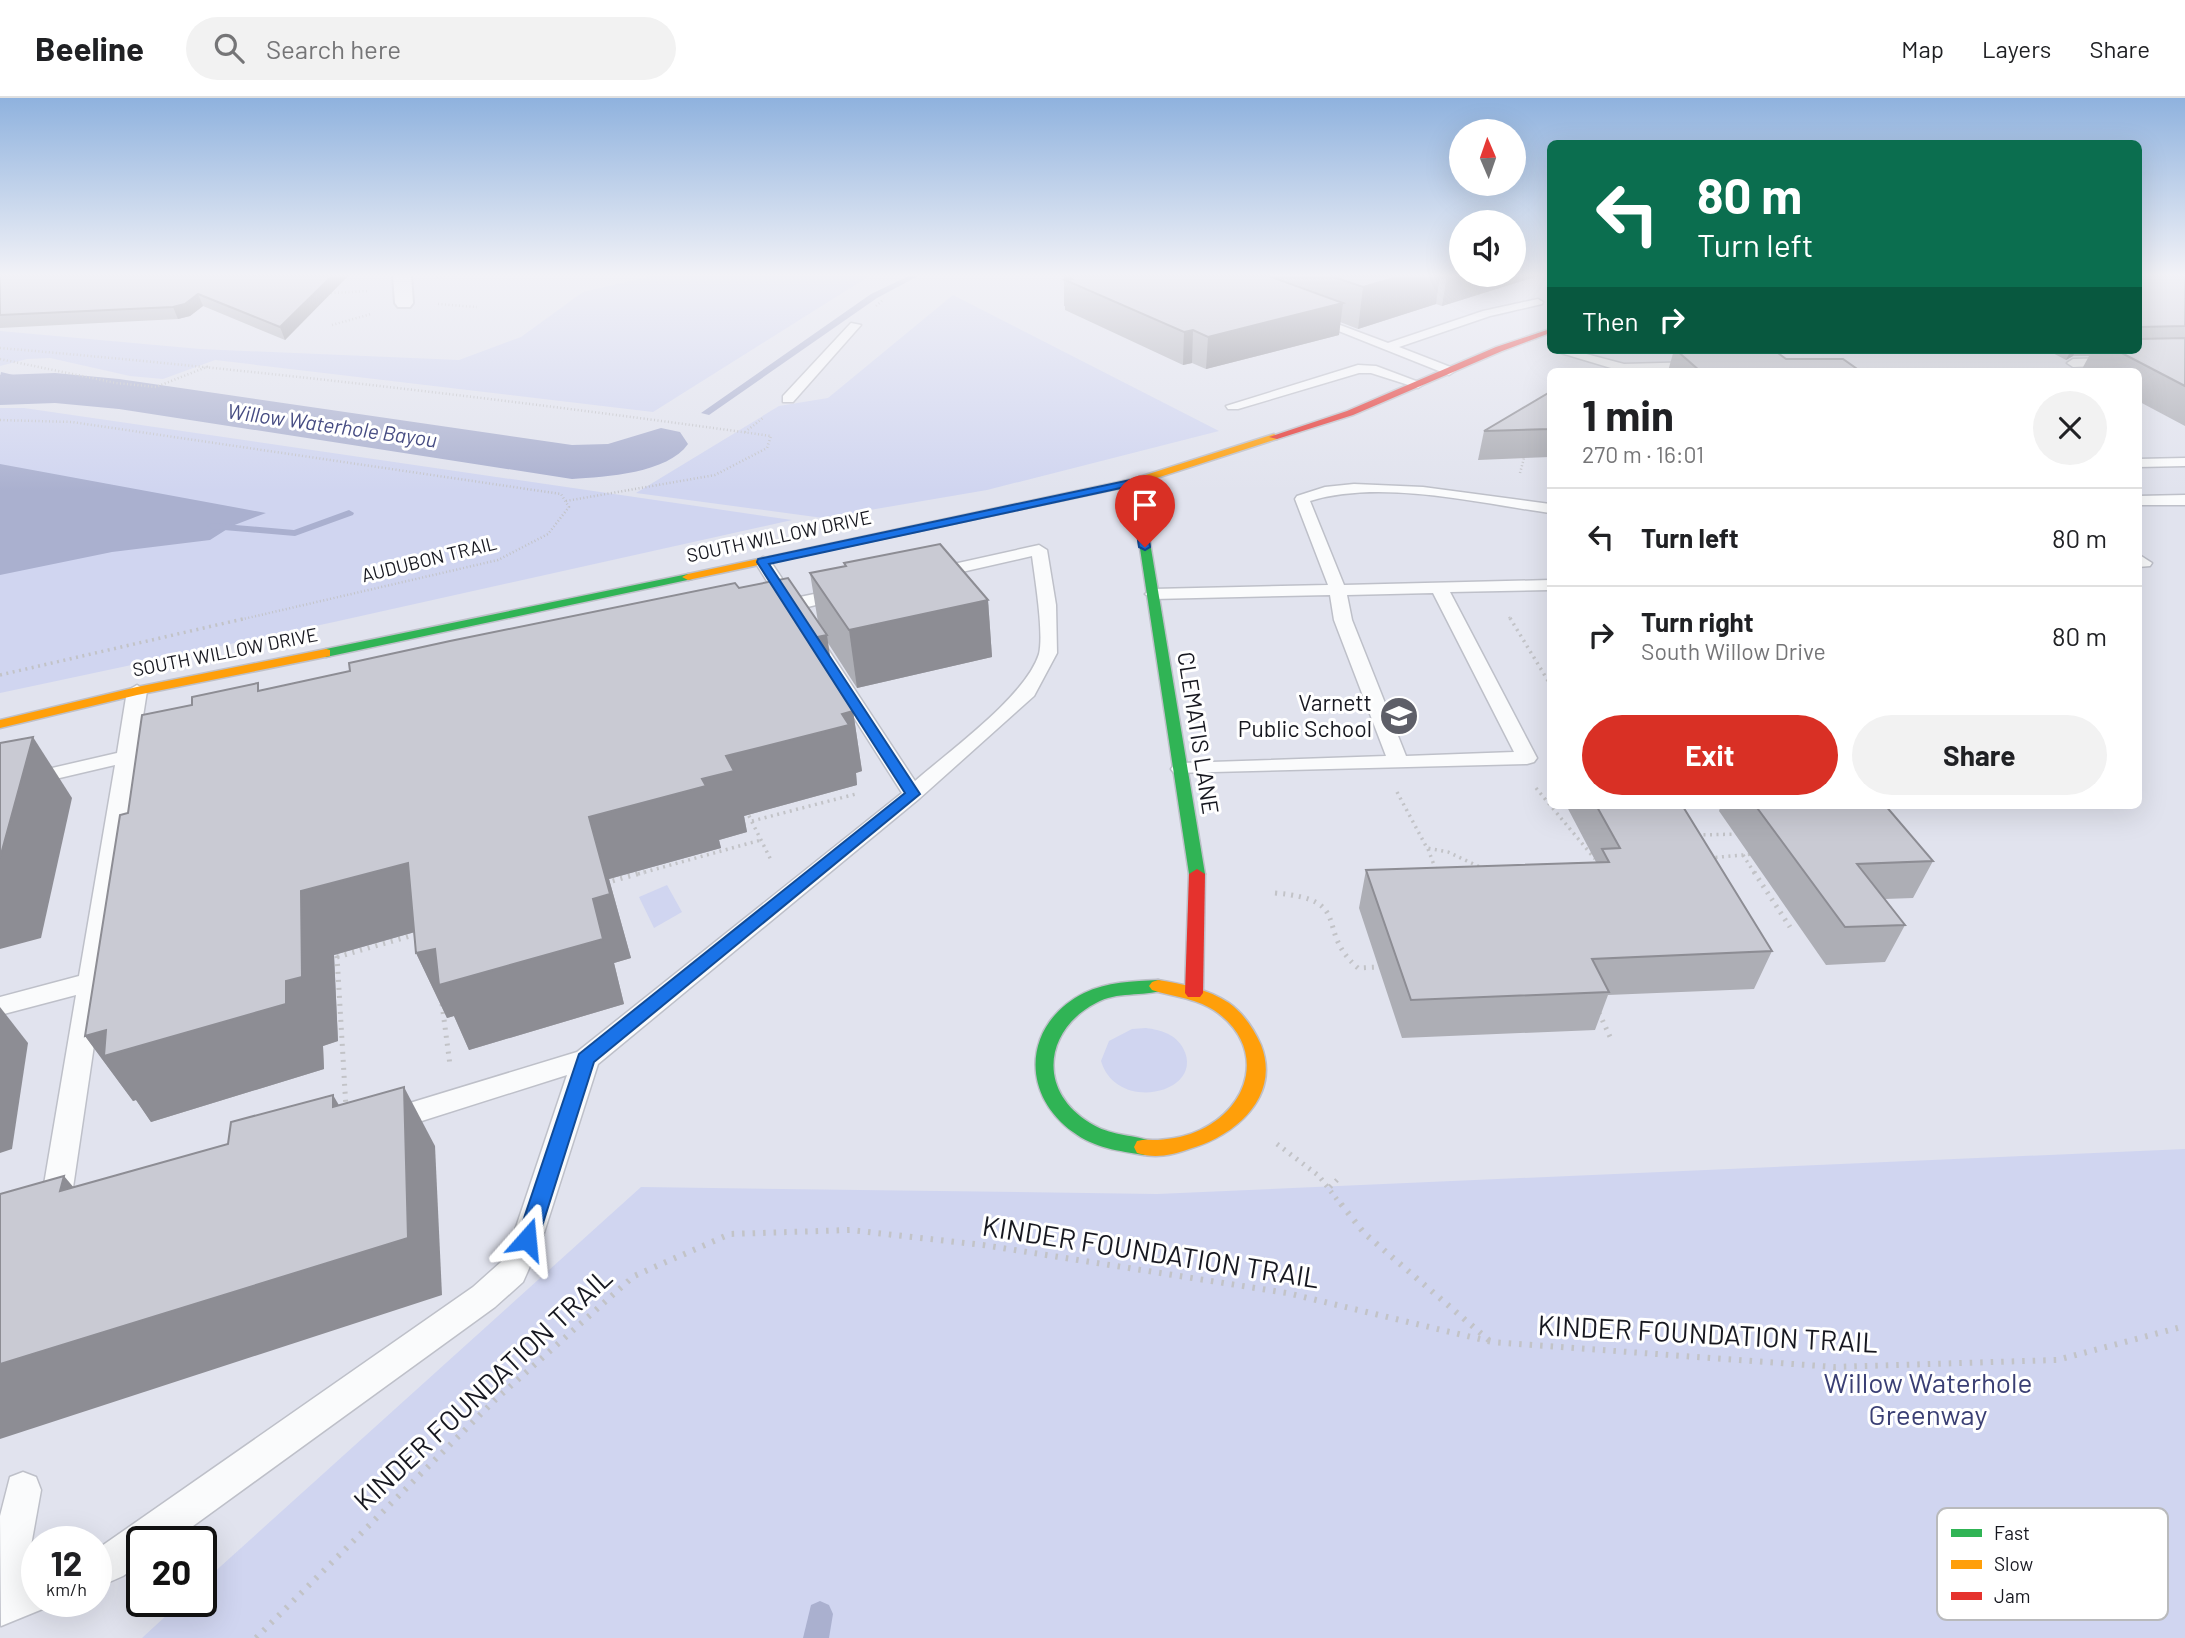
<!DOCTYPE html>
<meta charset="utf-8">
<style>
:root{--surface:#fff;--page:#f2f2f2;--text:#202124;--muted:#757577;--line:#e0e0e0;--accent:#d93025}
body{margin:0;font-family:Barlow,sans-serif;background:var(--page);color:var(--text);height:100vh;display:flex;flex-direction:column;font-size:26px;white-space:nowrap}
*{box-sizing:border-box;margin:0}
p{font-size:23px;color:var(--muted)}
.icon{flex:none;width:38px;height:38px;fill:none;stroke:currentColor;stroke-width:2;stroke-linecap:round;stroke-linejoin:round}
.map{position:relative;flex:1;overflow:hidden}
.side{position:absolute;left:1547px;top:270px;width:595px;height:441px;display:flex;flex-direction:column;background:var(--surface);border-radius:10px;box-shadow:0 7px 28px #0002}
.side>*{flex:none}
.guide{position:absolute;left:1547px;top:42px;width:595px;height:214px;border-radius:10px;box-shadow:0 7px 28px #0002;background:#0b6e4f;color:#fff;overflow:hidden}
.needle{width:46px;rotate:358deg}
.tools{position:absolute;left:1449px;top:21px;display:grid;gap:14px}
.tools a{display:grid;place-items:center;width:77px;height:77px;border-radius:50%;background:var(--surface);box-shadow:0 7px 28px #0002;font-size:35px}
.speed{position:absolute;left:21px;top:1428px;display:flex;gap:14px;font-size:35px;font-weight:700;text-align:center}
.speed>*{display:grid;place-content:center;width:91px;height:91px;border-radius:50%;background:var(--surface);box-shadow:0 7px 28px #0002;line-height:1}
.speed small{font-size:18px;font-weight:400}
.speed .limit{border:4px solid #111;border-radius:10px;background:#fff;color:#111}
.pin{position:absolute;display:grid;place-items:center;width:60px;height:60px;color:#fff;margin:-72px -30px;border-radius:50% 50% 50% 0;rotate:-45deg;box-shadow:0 0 7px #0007}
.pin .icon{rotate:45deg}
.me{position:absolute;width:77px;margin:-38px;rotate:18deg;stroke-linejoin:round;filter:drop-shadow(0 0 5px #0008)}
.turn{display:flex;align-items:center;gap:24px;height:147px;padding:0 35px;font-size:32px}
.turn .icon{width:91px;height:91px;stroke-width:2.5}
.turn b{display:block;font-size:49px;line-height:60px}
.then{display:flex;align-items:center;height:66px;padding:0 35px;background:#0003;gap:14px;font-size:26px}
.round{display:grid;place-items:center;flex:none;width:74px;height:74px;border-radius:37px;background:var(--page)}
.summary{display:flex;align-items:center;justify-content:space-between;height:119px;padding:0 35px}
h1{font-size:42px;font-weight:700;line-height:52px}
.button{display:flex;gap:14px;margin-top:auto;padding:14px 35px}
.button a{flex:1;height:80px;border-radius:42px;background:var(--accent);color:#fff;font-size:28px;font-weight:700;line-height:80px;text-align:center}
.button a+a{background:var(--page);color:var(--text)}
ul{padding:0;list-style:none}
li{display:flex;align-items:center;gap:21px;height:98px;padding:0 35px;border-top:2px solid var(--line)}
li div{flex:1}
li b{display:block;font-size:26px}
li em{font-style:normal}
header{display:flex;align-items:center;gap:42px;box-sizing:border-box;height:98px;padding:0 35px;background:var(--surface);border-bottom:2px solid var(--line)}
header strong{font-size:33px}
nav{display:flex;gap:38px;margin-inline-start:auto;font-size:24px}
.search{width:490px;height:63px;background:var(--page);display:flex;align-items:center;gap:18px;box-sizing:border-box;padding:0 24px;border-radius:38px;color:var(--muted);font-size:26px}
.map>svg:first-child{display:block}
.green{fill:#d0d5f0}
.water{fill:#aab0cf}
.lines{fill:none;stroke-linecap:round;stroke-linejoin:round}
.stream{fill:#aab0cf;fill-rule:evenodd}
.river{fill:#aab0cf;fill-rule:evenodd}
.lane-casing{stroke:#bec0c9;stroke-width:3}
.street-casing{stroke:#bec0c9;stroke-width:4}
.fast-casing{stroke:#bec0c9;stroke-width:3}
.slow-casing{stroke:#bec0c9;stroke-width:3}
.jam-casing{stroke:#bec0c9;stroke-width:3}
.path-far3{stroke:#c2c3c7;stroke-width:2.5;stroke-dasharray:1 2.5;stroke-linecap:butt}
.path-far2{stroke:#c2c3c7;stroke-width:3.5;stroke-dasharray:2 4.5;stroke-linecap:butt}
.path-far1{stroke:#c2c3c7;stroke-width:5;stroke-dasharray:2 6;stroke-linecap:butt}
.path{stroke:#c2c3c7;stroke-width:6;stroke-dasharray:2.5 8;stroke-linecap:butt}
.lane{fill:#fafbfc;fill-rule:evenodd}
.street{fill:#fafbfc;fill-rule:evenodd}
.fast{fill:#30b455;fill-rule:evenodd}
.slow{fill:#ff9f0a;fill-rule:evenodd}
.jam{fill:#e5322d;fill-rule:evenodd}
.wall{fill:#adaeb5}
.shaded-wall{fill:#8d8d94}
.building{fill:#c9cad3;stroke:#8d8d94;stroke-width:2}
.route{fill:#1a73e8;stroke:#114b97;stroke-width:2}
.labels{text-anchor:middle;stroke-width:6;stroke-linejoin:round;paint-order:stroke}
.far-street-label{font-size:19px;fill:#171820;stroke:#fff}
.far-water-label{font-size:21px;font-style:italic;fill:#474d83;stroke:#fff}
.poi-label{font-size:23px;fill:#171820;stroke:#fff;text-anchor:end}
.street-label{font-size:23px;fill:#171820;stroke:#fff}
.near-street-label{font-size:28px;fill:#171820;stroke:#fff}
.near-park-label{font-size:28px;fill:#3a3f74;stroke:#fff}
.key{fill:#fff;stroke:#b9babc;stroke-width:2}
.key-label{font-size:19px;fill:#171820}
</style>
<header>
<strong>Beeline</strong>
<div class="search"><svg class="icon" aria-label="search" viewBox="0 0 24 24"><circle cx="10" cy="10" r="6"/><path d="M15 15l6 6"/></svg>Search here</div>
<nav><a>Map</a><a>Layers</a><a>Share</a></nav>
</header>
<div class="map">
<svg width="2185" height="1540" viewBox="0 0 2185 1540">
<rect width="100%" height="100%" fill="#e1e3ee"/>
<!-- green -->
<g class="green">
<polygon points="656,177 871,177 653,314 215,262 163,281 130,278 50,260 27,261 0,268 0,233 200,251 459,262 521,239 583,194"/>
<polygon points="953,197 1219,333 987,392 823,420 636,395 779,308 828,300"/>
<polygon points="0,310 24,310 792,422 334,524 0,595"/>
<polygon points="667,787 682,814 654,830 639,799"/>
<path d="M1146,930c15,2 29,6 37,20 24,44 -66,67 -82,13l8,-20 23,-12z"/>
<polygon points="2185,1051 2185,1540 142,1540 182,1503 201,1503 201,1486 641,1089 1157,1096"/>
</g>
<!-- water -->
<polygon class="water" points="0,366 266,415 232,428 210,442 112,454 0,477"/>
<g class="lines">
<!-- stream -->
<g class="stream">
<polygon points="911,177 920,177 877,200 709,317 701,315 871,196"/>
<polygon points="1,274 58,288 59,290 55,293 0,279"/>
<polygon points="496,350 501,353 499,355 482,364 474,362"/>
<polygon points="349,412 354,415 353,417 295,438 212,431 207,428 212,425 294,432"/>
<polygon points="820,1503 829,1507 833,1516 829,1540 803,1540 811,1507"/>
</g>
<!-- river -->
<path class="river" d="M55,275l64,6 453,66 36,-1 53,-16 19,4 8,12c-20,29 -82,33 -116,35l-453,-70 -64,-6 -55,2v-30z"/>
<defs>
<g id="lane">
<polygon points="1538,201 1543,204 1542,206 1490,218 1399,249 1453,270 1455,273 1449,277 1306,220 1316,218 1388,245 1483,213"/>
<polygon points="851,225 861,227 793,304 783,304 783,298"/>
<polygon points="1551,252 1571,252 1624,266 1698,264 1704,268 1698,272 1621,273"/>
<polygon points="2115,260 2119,261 2119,267 2073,269 2067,265 2073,261"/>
<polygon points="1358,267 1376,268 1424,286 1418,290 1371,275 1359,275 1238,311 1228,311 1226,308"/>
<polygon points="2185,360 2185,368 2138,369 2138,361"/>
<path d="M1354,386l69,3 127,17v9c-73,-10 -169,-34 -240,-12l34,84 206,-5v10l-100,2 87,166 -3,4 -7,2 -353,9 -3,-4 3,-4 7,-2 205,-7 -52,-136 -4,-25 -177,4 -8,-5 8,-5 175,-4 -33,-86 2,-3 28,-9zM1433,495l81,159 -108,4 -54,-136 -5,-25z"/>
<polygon points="2185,397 2185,407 2138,407 2138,398"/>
<path d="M1039,447l8,5 9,55 1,48 -23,43 -114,102 -322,266 -56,175 -19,43 -28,25 -324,235h-29v21l-19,13 -27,12v-38l377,-263 28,-25 11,-23 55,-164 -180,57 -10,-3 -4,-8 4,-8 200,-61 325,-259 -95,-149 9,-5 6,1 93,141c34,-30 111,-85 124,-127 5,-21 -4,-75 -7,-98l-101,23 -8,-5 8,-5z"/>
<polygon points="2138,456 2152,465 2150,468 2138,469"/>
<polygon points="763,459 769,461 795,500 843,490 851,495 849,499 791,513 768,514 765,510 768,506 780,504 755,464"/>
<polygon points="137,587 147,593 138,650 167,643 174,645 177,649 174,653 136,662 70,1110 66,1119 55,1123 44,1119 40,1110 76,897 0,917 0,899 79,878 115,667 0,694 0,682 117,655 127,593"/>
<polygon points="23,1374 36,1379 41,1392 25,1481 37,1476 37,1503 53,1503 50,1508 1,1528 0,1418 10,1379"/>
</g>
<polygon id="street" points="393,177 411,177 413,205 410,209 398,209 395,205"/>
<g id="fast">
<polygon points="1135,381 1140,384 1205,776 1197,781 1189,776 1130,384"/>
<polygon points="688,476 692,477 692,481 326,559 320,555 326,551"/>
<path d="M1158,882l6,2 3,4 -3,4c-22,7 -47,1 -68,13 -52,27 -59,88 -6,120 21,13 39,11 61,18l3,6 -3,6 -7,2c-25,-4 -50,-7 -71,-23 -54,-39 -49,-109 11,-139 23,-11 49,-12 74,-13z"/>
</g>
<g id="slow">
<polygon points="1274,336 1279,339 1277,341 1135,387 688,482 682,479 688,476 1133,381"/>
<polygon points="326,551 330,552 330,558 137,597 0,630 0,622 137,589"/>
<path d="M1158,882c24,4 50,9 71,23 14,10 25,26 32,42 20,52 -26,91 -72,104 -17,6 -34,10 -52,4l-3,-6 3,-6c7,-2 14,-1 21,-1 14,-1 30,-4 42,-10 50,-23 66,-81 18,-117 -20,-15 -44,-16 -66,-23l-3,-4 3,-4z"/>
</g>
<g id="jam">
<polygon points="1550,231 1550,235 1502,253 1353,317 1277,341 1269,339 1347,313 1496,249"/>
<polygon points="1197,771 1205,776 1203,895 1200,899 1188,899 1185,895 1189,776"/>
</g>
</defs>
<!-- lane casing -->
<use href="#lane" class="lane-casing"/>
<!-- street casing -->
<use href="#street" class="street-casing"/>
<!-- fast casing -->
<use href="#fast" class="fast-casing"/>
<!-- slow casing -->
<use href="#slow" class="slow-casing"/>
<!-- jam casing -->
<use href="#jam" class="jam-casing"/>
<!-- path-far3 -->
<g class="path-far3">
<polyline points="437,179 457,177"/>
<polyline points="331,195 369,193"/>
<polyline points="438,206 477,209"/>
<polyline points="876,208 884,201"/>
<polyline points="332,227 371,216"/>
<path d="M0,250c258,22 515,52 771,88l-4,12 -52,27 -149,26"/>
<polyline points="0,261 116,285 156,289 209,268"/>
<polyline points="0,322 72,324 561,396 569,409 548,436 498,462 239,522"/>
<polyline points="745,334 763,320"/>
<polyline points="1520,375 1524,360"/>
<polyline points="1509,519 1511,522"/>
</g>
<!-- path-far2 -->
<g class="path-far2">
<polyline points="1510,520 1550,586"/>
<polyline points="0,577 247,520"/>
<polyline points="1536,690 1595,761"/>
<polyline points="1397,694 1427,750 1448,754 1484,771"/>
<polyline points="746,712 772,764"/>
<polyline points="752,723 856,696"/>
<polyline points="1697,737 1740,736"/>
<polyline points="1428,751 1437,775"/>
<polyline points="1743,757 1755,776"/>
<polyline points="1709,760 1753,756"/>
<polyline points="638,776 761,742"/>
</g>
<!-- path-far1 -->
<g class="path-far1">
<polyline points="1754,774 1790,829"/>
<polyline points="605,785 644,774"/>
<path d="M1275,795c81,7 38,36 83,75l21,-1"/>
<polyline points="337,858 346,1010"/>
<polyline points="337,859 417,836"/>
<polyline points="442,906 450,967"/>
<polyline points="1599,915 1612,943"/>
<polyline points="1277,1046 1319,1078 1342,1108"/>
<polyline points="1330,1089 1341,1078"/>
</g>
<!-- path -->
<g class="path">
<polyline points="1341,1106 1364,1135 1491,1244"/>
<polyline points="256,1540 495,1302 634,1178 730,1136 850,1132 983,1147 1287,1195 1492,1244 1834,1269 2057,1262 2185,1228"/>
</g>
<!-- lane -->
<use href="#lane" class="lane"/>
<!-- street -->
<use href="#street" class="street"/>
<!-- fast -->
<use href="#fast" class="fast"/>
<!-- slow -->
<use href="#slow" class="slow"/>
<!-- jam -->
<use href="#jam" class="jam"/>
</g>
<!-- wall -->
<g class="wall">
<polygon points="0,177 349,177 285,242 203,208 190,218 178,221 0,230"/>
<polygon points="1067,177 1541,177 1442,208 1436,206 1358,231 1340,224 1339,237 1206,271 1192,265 1183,267 1065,212 1065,208 1064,208 1064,178"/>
<polygon points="2138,177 2185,177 2185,328 2138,303 2138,273 2085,273 2082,271 2089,258 2073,258 2066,262 2047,252 2138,252"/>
<polygon points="1674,252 1774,252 1786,261 1860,273 1668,273"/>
<polygon points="1550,294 1550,359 1478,362 1484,333"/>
<polygon points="844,465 988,502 992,559 857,590 828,545 833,582 853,613 862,673 856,675 857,687 744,718 747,734 719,742 721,750 609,781 631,860 614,865 624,906 469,952 454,918 447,920 416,855 415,834 334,857 338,943 323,948 324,971 151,1024 136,1002 133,1003 85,938 128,715 261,592 739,490 818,524 810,475 845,468"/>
<polygon points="1566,707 1682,707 1772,853 1754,891 1608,897 1595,932 1402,940 1359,810 1366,772 1596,764"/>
<polygon points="1721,707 1885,707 1933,763 1913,800 1885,801 1905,827 1885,864 1826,867 1719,713"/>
</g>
<!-- shaded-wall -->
<g class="shaded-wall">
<polygon points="333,177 349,177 285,242 280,229"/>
<polygon points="1405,177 1440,177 1436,206 1358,231 1363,189"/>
<polygon points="1447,177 1541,177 1442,208"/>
<polygon points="198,196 203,208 190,218 178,221 173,209"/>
<polygon points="1343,205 1339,237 1206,271 1208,239"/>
<polygon points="1193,232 1192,265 1183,267 1184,234"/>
<polygon points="2071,252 2076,252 2073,258 2066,262"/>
<polygon points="988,502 992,559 857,590 849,532"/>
<polygon points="827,537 835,595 808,541"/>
<polygon points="853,613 862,673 856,675 857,687 744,718 747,734 719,742 721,750 609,781 631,860 614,865 624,906 469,952 454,918 447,920 416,855 593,801 589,719 702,681 726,658 842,616"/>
<polygon points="33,639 72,700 41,840 0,851 0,760"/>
<polygon points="408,765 436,828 334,857 338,943 323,948 324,971 151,1024 136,1002 133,1003 85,938 286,883 301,793"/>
<polygon points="0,909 28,945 12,1051 0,1055"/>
<polygon points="404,989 435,1048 442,1197 0,1341 0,1266"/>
<polygon points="333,997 367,1055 333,1009"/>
<polygon points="64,1078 113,1136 60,1093"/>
</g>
<!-- building -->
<g class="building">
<polygon points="0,177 333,177 280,229 198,196 185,206 173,209 0,217"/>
<polygon points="1067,177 1266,177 1343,205 1208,239 1193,232 1184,234 1065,182 1071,181 1064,178"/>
<polygon points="1328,177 1405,177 1363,189"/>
<polygon points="2138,177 2185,177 2185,228 2138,229"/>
<polygon points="2185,240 2185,288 2116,252 2138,252 2138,241"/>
<polygon points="1676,252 1774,252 1786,261 1843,261 1860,273 1700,273"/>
<polygon points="1550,294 1550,331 1484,333"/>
<polygon points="940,446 988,502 849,532 810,475 846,468 844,465"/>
<polygon points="788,480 827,537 808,541 853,613 842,616 849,627 726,658 734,673 702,681 706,688 589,719 610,796 593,801 603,841 439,887 435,851 416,855 408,765 301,793 302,879 286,883 286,906 104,958 106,932 85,938 120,717 128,715 142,617 192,607 192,599 258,585 258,593 350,573 349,565 450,543 735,485 739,490"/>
<polygon points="33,639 0,760 0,645"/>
<polygon points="1596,707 1682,707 1772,853 1592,861 1609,894 1411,902 1366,772 1609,764 1602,751 1620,750"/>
<polygon points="1755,707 1885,707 1933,763 1857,766 1905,827 1845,829"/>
<polygon points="404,989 408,1140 0,1266 0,1096 64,1078 60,1093 228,1046 231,1024 333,997 333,1009"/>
</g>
<!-- sky -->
<linearGradient id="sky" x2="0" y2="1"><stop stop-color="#8fb2de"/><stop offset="0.45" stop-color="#f2f2f7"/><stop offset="1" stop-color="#f2f2f7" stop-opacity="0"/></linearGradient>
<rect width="2185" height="393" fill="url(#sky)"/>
<!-- route -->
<polygon class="route" points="1135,381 1140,384 1150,449 1145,452 1139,449 1130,388 769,466 920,696 594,964 538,1141 535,1148 527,1150 520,1148 517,1141 579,956 905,695 757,464 758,461"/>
<!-- icons -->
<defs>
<symbol id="school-disc" viewBox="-11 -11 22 22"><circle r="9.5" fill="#5e5f68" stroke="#fff"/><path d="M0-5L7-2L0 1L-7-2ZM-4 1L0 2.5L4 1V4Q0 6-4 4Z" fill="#fff"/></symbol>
</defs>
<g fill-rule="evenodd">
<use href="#school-disc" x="1377" y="596" width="44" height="44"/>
</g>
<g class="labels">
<!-- far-street labels -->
<g class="far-street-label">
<text transform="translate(779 438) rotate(-12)" y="7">SOUTH WILLOW DRIVE</text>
<text transform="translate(429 461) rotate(-14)" y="7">AUDUBON TRAIL</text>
<text transform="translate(225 554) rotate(-11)" y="7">SOUTH WILLOW DRIVE</text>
</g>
<!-- far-water labels -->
<g class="far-water-label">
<text transform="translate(332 328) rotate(8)" y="7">Willow Waterhole Bayou</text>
</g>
<!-- poi labels -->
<g class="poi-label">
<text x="1372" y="613">Varnett<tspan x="1372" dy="26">Public School</tspan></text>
</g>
<!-- street labels -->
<g class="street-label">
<text transform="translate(1198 635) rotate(81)" y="8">CLEMATIS LANE</text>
</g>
<!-- near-street labels -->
<g class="near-street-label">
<text transform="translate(1151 1154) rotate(9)" y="10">KINDER FOUNDATION TRAIL</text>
<text transform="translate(1708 1236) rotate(3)" y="10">KINDER FOUNDATION TRAIL</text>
<text transform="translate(483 1291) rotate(-43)" y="10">KINDER FOUNDATION TRAIL</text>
</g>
<!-- near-park labels -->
<g class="near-park-label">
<text x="1928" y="1295">Willow Waterhole<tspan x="1928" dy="32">Greenway</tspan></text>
</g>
</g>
<!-- legend -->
<rect x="1937" y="1410" width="231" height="112" rx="10" class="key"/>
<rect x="1951" y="1431" width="31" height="8" fill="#30b455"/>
<rect x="1951" y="1462" width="31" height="9" fill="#ff9f0a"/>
<rect x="1951" y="1494" width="31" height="8" fill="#e5322d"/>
<g class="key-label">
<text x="1994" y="1442">Fast</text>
<text x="1994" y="1473">Slow</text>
<text x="1994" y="1505">Jam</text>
</g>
</svg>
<div class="tools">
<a><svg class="needle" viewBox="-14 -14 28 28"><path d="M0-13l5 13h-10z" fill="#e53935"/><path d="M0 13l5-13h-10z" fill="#757577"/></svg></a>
<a><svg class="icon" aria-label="sound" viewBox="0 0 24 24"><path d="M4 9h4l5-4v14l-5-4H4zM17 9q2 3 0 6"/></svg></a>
</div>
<div class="speed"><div>12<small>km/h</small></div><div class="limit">20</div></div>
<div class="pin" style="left:1145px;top:449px;background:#d93025"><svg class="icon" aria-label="arrive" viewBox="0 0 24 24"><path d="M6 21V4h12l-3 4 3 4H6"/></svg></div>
<svg class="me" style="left:527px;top:1141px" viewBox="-20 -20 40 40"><path d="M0-17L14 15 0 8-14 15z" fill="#1a73e8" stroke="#fff" stroke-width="4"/></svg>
<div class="guide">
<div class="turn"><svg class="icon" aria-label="left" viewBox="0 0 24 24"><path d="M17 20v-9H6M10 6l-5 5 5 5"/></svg><div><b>80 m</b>Turn left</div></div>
<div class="then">Then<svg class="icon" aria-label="right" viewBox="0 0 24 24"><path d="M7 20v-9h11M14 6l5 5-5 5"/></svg></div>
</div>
<section class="side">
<div class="summary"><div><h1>1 min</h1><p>270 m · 16:01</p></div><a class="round"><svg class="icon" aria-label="close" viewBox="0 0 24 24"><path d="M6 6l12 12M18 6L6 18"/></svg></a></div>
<ul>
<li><svg class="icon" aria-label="left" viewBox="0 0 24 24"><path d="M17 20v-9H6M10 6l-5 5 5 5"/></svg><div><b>Turn left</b></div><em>80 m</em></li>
<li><svg class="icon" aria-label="right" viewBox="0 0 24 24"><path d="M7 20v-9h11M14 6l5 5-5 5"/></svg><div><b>Turn right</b><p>South Willow Drive</p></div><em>80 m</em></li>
</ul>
<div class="button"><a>Exit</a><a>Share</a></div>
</section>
</div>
